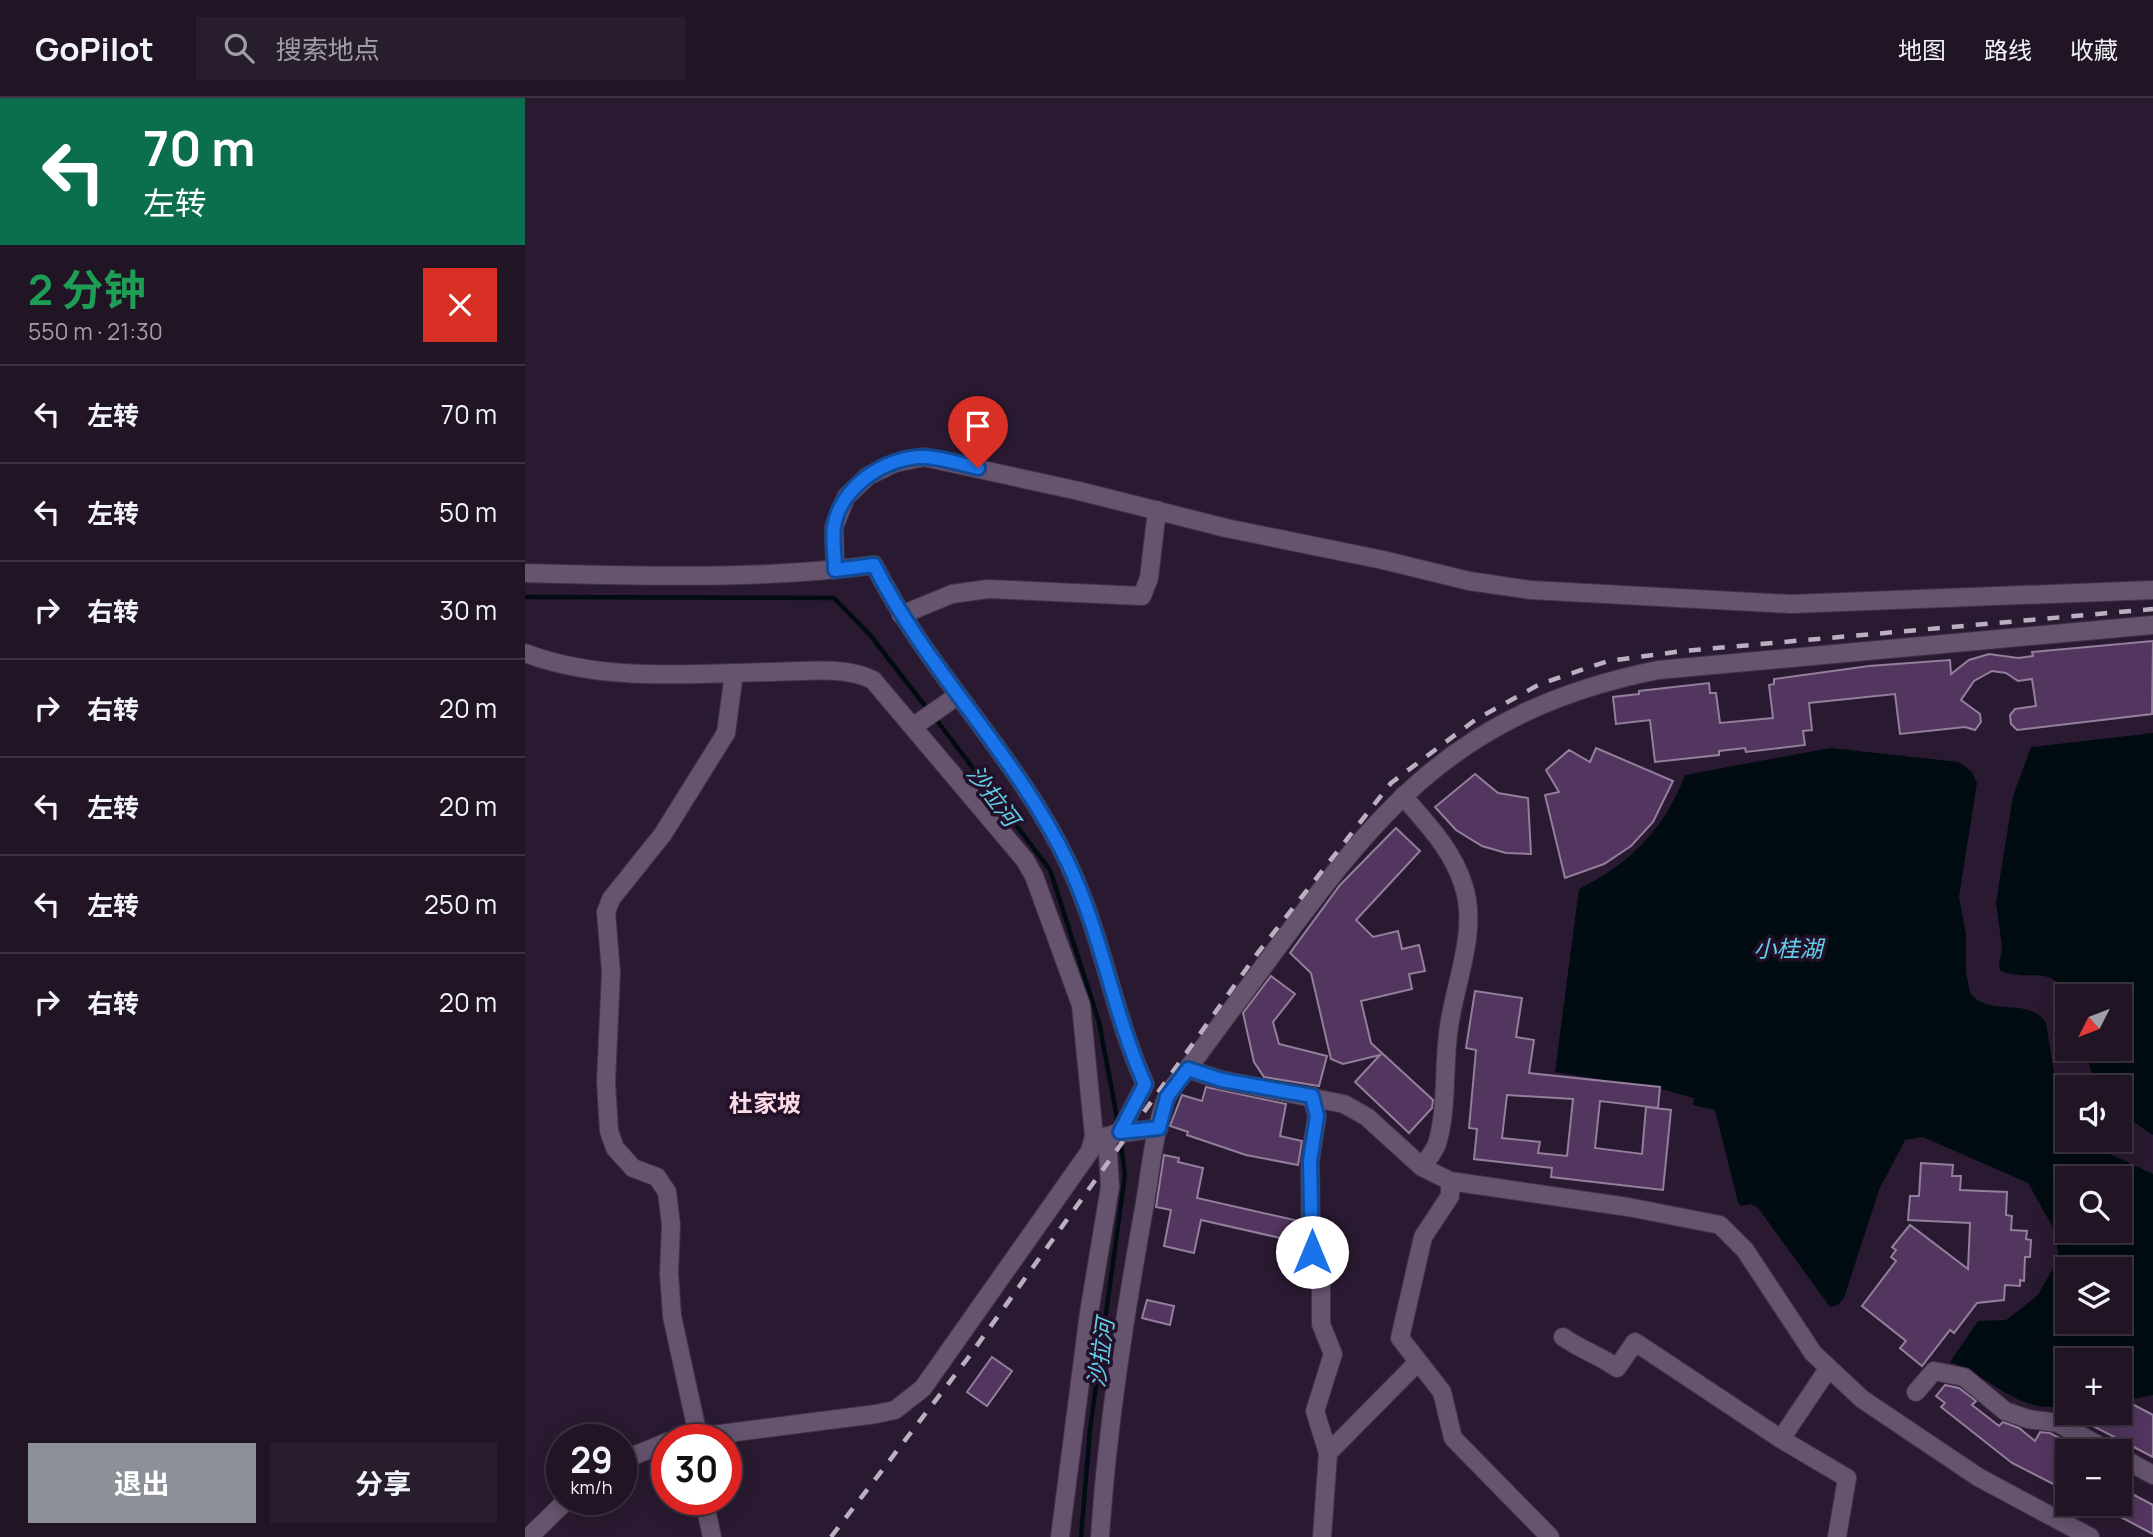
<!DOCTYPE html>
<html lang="zh">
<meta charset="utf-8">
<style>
:root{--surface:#201425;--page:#281d2d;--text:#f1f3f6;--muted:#a29ea7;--line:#3d3342;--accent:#8c9099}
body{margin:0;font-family:Manrope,"Noto Sans SC",sans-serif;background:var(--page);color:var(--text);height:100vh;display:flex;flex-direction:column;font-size:26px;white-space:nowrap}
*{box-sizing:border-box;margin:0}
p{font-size:23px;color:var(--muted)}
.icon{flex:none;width:38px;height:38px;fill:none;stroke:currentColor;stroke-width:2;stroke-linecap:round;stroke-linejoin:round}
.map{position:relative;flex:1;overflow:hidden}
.details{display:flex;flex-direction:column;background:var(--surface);width:525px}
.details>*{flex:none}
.top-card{background:#0b6e4f;color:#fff;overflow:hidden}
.needle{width:46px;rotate:228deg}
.tools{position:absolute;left:1530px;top:886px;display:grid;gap:14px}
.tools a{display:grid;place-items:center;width:77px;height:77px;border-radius:0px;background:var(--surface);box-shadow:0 4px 18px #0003,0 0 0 2px var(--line);font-size:35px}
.speed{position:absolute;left:21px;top:1326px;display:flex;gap:14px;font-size:35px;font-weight:700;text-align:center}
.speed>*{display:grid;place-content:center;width:91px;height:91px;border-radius:50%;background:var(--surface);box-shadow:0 4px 18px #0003,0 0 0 2px var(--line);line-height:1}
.speed small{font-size:18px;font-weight:400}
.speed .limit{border:10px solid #d22;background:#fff;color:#111}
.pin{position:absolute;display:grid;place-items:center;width:60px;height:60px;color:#fff;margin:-72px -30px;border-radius:50% 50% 50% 0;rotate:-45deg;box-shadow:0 0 7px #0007}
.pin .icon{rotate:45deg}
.me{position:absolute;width:77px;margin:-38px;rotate:0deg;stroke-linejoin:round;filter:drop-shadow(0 0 5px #0008)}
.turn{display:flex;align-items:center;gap:24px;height:147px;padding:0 28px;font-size:32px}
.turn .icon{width:91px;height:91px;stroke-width:2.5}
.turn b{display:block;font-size:49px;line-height:60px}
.round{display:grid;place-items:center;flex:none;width:74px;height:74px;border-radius:0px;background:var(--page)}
.overview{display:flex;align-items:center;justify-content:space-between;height:119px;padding:0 28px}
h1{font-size:42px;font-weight:700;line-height:52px;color:#1e9e55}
.cta{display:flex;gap:14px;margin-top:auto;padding:14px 28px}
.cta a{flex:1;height:80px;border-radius:0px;background:var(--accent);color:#fff;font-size:28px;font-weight:700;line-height:80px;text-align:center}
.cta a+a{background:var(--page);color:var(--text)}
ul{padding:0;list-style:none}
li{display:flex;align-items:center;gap:21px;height:98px;padding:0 28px;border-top:2px solid var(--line)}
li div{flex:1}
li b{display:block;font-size:26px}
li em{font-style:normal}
header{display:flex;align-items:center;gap:42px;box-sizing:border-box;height:98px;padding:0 35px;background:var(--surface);border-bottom:2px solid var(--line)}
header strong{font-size:33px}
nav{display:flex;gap:38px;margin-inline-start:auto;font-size:24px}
.search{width:490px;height:63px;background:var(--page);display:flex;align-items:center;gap:18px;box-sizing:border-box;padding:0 24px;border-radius:0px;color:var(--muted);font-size:26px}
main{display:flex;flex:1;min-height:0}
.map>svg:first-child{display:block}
.water{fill:#000c11;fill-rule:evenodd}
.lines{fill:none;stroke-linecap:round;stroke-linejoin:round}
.stream{stroke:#000c11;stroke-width:4.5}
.building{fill:#53365f;stroke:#937e9b;stroke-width:2;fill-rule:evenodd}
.minor-casing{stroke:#423447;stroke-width:20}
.minor{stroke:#66536e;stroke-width:18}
.rail{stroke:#bbafc0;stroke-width:4.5;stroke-dasharray:12 12;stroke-linecap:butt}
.route-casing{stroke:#114b97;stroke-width:18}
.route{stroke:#1a73e8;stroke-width:12}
.labels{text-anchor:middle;stroke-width:7;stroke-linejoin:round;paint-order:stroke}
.water-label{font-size:23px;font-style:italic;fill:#62d0e9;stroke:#211027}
.quarter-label{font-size:24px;font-weight:bold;fill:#fcdae6;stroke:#211027}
</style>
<header>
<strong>GoPilot</strong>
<div class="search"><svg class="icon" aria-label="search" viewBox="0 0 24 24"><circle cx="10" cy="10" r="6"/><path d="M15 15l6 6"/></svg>搜索地点</div>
<nav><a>地图</a><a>路线</a><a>收藏</a></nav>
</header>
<main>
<section class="details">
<div class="top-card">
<div class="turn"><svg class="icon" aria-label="left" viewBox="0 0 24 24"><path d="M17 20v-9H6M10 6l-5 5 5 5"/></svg><div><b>70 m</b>左转</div></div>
</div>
<div class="overview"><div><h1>2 分钟</h1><p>550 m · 21:30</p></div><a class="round" style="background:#d93025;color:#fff"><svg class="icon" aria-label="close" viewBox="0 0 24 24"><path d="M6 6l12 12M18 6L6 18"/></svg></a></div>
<ul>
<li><svg class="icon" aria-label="left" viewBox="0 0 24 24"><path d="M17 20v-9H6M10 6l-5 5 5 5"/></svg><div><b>左转</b></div><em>70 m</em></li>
<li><svg class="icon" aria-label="left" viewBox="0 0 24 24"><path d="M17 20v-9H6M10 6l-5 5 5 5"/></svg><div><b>左转</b></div><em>50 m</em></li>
<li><svg class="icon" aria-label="right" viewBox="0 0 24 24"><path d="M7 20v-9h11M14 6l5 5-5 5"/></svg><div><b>右转</b></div><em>30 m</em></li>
<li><svg class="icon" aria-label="right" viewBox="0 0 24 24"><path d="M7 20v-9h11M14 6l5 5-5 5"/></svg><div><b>右转</b></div><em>20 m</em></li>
<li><svg class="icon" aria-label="left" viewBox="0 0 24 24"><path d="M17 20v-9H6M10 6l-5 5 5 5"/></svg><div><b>左转</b></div><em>20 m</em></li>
<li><svg class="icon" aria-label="left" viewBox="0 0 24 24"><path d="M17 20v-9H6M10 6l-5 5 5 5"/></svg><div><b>左转</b></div><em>250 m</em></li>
<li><svg class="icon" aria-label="right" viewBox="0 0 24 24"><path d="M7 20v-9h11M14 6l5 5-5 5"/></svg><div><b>右转</b></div><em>20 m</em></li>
</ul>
<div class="cta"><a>退出</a><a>分享</a></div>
</section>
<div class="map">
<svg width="1628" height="1439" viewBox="0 0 1628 1439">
<rect width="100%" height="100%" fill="#2a1a31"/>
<!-- water -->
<g class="water">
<path d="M1628,635v402l-34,-23v-25h-23l-12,-39h35v-52h-49c-24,-34 -39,-13 -69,-25l-2,-5 3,-19 -6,-44 17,-107 18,-49z"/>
<path d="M1305,650l129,14 13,10 5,11 -18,114 7,37v38l4,21c20,25 59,3 76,30l10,62 11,23v31h25l16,14 45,21v221l-34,7v-42h-52v50l-7,1 -1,-5c-42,7 -72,-32 -109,-44l28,-41 28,-1 32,-25 17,-31 3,-10 -3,-23 -27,-48 -105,-46 -18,3 -26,50 -35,108 -6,7 -8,2 -72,-99 -7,-4 -10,2 -3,-4 -23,-92 -22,-5 1,-7 -33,-9 -106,-17 24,-183c51,-25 86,-61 106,-114zM1542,1080h52v52h-52zM1542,1171h52v52h-52z"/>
</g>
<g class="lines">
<!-- stream -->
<g class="stream">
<polyline points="0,499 309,500 346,538 404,613"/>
<polyline points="410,620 525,772 574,924 593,1025"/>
<polyline points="556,1439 565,1332 600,1077 595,1040"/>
</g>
</g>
<!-- building -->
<g class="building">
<polygon points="1628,543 1627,616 1492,632 1486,626 1485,617 1490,611 1511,608 1507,581 1493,583 1481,575 1467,573 1449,583 1436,602 1455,616 1456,624 1450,632 1440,629 1375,636 1370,596 1284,605 1287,632 1278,633 1280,647 1221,654 1220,650 1194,653 1194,657 1130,664 1125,622 1091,626 1088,599 1114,596 1114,593 1184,585 1185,595 1191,595 1195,625 1248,620 1244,587 1249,586 1249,581 1344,568 1425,562 1426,576 1444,562 1464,556 1493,560 1508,558 1507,554"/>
<polygon points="1071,650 1148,683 1128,724 1106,748 1079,766 1040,780 1020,697 1034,694 1021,672 1044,652 1065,664"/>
<polygon points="950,676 973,695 1003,700 1006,756 981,755 957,748 931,732 910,709"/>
<polygon points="871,730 895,753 831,822 848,839 873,833 877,851 894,847 900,873 884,876 887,891 836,903 846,945 908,1002 907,1010 884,1035 830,984 855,957 818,966 806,961 786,875 765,855 815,787"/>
<polygon points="746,878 770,896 748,924 754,946 802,958 794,988 739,979 729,964 718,915"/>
<path d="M950,893l47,7 -6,39 18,3 -5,33 131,14 -2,21 -58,-7 -5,47 47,6 4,-47 25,3 -8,80 -112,-13 1,-9 -78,-9 3,-30 -8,-1 7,-78 -10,-2zM982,997l66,4 -6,57 -29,-3 2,-11 -38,-4z"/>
<polygon points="681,989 761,1006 755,1038 777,1043 773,1067 721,1057 662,1037 663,1034 645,1028 657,997 677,1003"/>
<polygon points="639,1057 654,1060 653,1064 678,1070 672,1100 774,1123 773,1144 676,1122 669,1155 639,1148 646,1112 631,1109"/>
<polygon points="1396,1065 1428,1067 1427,1078 1436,1078 1435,1092 1482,1094 1481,1117 1487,1118 1486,1132 1502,1133 1501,1141 1506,1142 1505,1159 1500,1159 1499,1183 1495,1182 1495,1188 1480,1187 1479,1202 1452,1205 1429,1235 1425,1232 1397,1268 1375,1250 1381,1243 1337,1208 1371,1163 1366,1159 1371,1152 1367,1149 1385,1127 1443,1171 1445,1125 1383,1122 1385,1098 1394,1098"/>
<polygon points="622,1202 649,1208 645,1227 617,1220"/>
<polygon points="467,1259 487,1273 462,1308 442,1294"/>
<polygon points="1420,1287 1434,1290 1451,1303 1447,1307 1474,1328 1478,1324 1494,1330 1510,1343 1515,1334 1525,1335 1559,1353 1542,1353 1542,1393 1487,1365 1416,1309 1420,1305 1411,1298"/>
<polygon points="1609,1307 1628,1317 1628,1359 1566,1327 1573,1314 1604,1316"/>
<polygon points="1594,1389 1628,1407 1628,1436 1569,1405 1594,1405"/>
</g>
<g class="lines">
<defs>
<g id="minor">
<polyline points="310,472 309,429 321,399 343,378 370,365 399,359 554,393 701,430 858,462 944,483 1006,492 1266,506 1628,492"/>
<path d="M0,475c115,3 234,7 349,-8 54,107 144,192 194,298 34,71 45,150 77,221l-25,48"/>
<polyline points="376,517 427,496 463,491 617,498 624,480 632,412"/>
<path d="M0,555c75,29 164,21 243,19 33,0 75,-7 105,8l152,180 9,16 47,129 13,131 -4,15 -167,237 -28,22 -19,4 -202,26"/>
<polyline points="389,628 432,598"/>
<path d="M878,698c23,27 49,53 60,88 16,45 -8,98 -14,143 -6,38 -1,80 -12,117 -3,8 -10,16 -15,23"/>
<polyline points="662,971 697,982 819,1006 842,1019 897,1069 925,1083 1103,1109 1195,1127 1220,1152 1288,1255 1337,1301 1453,1379 1565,1439"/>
<polyline points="787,998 792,1018 785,1063 786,1151 796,1170 796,1226 808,1256 790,1313 803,1355"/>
<polyline points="589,1036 634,1030"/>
<polyline points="925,1083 925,1098 898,1139 875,1240 917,1294 928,1340 1025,1439"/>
<path d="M1038,1239c18,13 36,18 54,31l18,-26 146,97 66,39 -10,59"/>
<polyline points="1391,1294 1409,1273 1439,1279 1480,1313 1503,1321 1533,1325 1584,1353"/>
<polyline points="1256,1341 1303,1271"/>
<polyline points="174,1342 147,1218 144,1175 146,1127 142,1094 132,1079 108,1070 90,1050 84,1033 81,984 86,874 81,814 86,801 138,736 201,635 209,575"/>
<polyline points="1594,1358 1628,1377"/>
<polyline points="96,1363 142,1344"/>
<polyline points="179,1402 187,1439"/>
<polyline points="4,1439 42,1402"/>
<polyline points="535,1439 564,1215 585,1089 582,1038"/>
<path d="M575,1439c7,-108 24,-216 43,-323 7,-37 10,-80 23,-115 4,-11 16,-22 23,-32 20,-27 40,-54 60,-81 122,-165 195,-273 409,-316l495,-45"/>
<polyline points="797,1439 803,1355 893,1264"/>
</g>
</defs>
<!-- minor casing -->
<use href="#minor" class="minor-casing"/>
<!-- minor -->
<use href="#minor" class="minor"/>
<!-- rail -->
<polyline class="rail" points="306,1439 443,1260 732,856 866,685 950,622 1015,586 1083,563 1158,553 1628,511"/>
</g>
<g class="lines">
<defs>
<path id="route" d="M453,370c-17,-4 -35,-10 -53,-11 -39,-1 -85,30 -91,70 -2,14 1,30 1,43l39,-5c54,107 144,192 194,298 34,71 45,150 77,221l-25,48 39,-4 8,-31 21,-28 34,11 90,16 5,20 -7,45 2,91"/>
</defs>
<!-- route casing -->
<use href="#route" class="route-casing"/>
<!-- route -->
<use href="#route" class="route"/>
</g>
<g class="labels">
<!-- water labels -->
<g class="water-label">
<text transform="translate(468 698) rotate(53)" y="8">沙拉河</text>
<text x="1263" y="859">小桂湖</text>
<text transform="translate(576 1255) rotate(-82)" y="8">沙拉河</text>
</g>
<!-- quarter labels -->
<g class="quarter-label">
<text x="240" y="1014">杜家坡</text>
</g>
</g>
</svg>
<div class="tools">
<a><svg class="needle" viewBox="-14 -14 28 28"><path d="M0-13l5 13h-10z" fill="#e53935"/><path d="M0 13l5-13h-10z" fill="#a29ea7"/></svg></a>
<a><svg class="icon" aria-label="sound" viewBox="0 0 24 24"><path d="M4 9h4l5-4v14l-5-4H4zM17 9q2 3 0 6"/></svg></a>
<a><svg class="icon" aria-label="search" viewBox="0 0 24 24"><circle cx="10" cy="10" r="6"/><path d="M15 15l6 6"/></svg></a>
<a><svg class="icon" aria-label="layers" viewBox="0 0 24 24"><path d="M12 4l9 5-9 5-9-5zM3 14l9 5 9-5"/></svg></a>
<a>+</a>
<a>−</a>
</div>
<div class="speed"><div>29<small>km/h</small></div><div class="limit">30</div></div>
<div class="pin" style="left:453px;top:370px;background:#d93025"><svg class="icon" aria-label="arrive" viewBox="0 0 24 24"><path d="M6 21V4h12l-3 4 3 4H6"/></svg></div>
<svg class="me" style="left:787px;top:1154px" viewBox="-20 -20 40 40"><circle r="19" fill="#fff"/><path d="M0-13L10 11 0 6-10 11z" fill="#1a73e8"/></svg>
</div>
</main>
